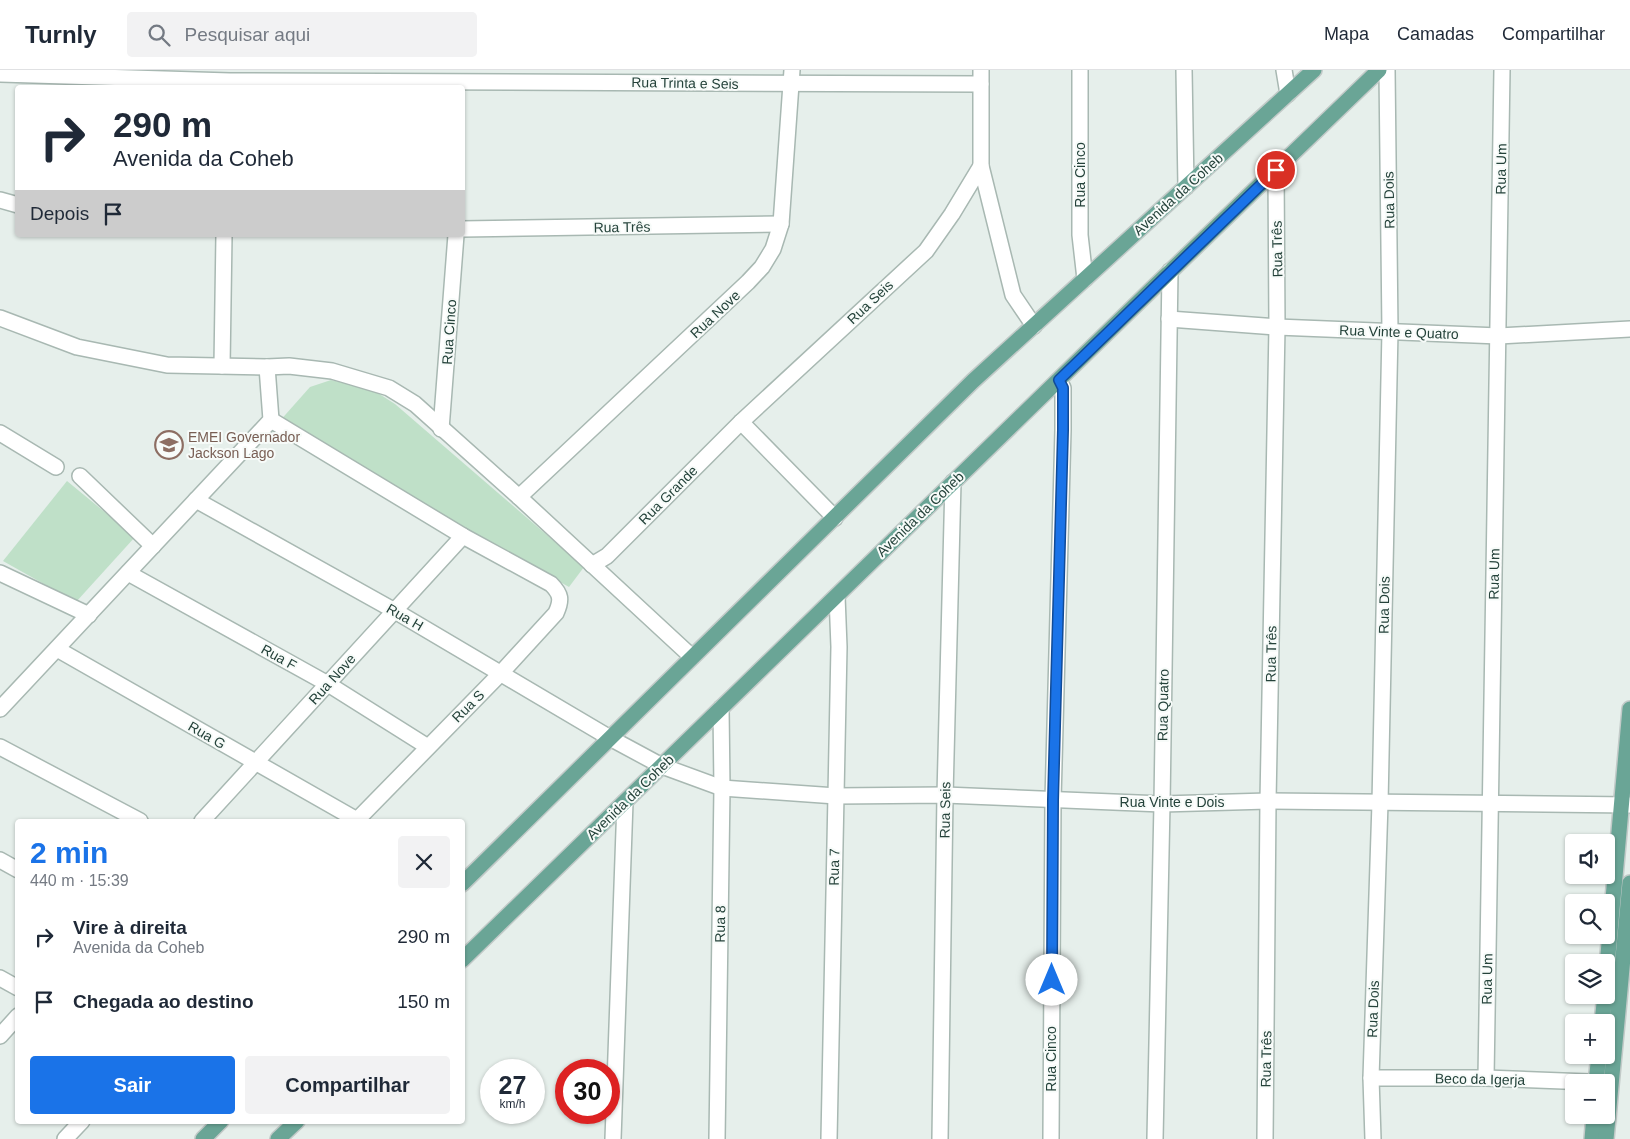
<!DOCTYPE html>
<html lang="pt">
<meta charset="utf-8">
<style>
:root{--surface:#fff;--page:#f2f2f3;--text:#1f2937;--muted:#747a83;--line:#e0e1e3;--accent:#1a73e8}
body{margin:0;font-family:Arial,sans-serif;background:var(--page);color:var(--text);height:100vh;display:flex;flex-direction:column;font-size:19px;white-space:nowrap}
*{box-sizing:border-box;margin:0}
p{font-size:16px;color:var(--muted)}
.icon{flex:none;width:28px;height:28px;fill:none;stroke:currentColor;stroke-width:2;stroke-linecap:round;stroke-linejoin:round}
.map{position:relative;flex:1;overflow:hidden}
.side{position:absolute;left:15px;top:749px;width:450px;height:305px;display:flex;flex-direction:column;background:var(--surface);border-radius:5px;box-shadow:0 1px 4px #0004}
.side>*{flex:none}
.hud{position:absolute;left:15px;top:15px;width:450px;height:152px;border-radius:5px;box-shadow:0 1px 4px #0004;background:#fff;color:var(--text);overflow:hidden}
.controls{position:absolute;left:1565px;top:764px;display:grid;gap:10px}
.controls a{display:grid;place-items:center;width:50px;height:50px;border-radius:5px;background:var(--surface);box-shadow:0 1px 4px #0004;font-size:25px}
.speed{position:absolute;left:480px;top:989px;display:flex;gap:10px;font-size:25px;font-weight:700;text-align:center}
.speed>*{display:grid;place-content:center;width:65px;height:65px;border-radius:50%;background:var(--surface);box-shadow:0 1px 4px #0004;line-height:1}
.speed small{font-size:12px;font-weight:400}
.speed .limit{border:8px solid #d22;background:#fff;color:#111}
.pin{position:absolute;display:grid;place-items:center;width:42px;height:42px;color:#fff;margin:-21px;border:2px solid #fff;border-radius:50%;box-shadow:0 1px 5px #0007}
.me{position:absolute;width:55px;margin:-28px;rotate:0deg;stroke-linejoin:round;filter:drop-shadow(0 0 4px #0008)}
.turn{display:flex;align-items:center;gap:18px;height:105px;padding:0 15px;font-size:22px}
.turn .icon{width:65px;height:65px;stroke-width:2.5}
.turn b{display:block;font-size:35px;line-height:42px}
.then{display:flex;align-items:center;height:48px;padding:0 15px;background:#0003;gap:10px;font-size:19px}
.round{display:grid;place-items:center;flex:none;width:52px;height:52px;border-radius:5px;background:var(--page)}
.headline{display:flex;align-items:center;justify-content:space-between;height:85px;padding:0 15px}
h1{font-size:30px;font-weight:700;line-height:38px;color:var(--accent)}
.action{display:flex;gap:10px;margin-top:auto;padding:10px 15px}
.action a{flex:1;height:58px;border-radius:5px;background:var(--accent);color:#fff;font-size:20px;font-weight:700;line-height:58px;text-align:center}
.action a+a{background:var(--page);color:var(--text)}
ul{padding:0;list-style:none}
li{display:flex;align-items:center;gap:15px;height:65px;padding:0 15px}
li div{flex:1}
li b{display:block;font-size:19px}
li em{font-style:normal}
header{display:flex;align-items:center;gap:30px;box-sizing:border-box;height:70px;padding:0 25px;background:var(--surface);border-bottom:1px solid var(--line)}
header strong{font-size:24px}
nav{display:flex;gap:28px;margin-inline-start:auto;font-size:18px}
.search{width:350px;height:45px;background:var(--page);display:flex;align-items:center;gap:12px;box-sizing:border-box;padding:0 18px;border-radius:5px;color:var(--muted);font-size:19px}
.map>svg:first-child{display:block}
.green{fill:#bfe0c8}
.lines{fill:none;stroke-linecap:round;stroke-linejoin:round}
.minor-casing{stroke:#a8b8b2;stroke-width:18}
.major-casing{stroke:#c2cac8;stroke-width:18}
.minor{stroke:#fff;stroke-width:15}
.major{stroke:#6aa596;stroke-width:15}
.route-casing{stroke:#114b97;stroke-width:12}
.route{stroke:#1a73e8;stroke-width:9}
.labels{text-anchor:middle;stroke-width:4;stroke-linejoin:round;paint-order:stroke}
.street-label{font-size:14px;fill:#24423a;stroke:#f7fbf9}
.education-label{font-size:14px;fill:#785e54;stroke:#f7fbf9;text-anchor:start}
</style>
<header>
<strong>Turnly</strong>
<div class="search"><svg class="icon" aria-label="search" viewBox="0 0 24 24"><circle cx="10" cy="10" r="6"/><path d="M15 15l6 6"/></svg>Pesquisar aqui</div>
<nav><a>Mapa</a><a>Camadas</a><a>Compartilhar</a></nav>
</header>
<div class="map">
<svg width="1630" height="1069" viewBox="0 0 1630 1069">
<rect width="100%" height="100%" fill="#e6efeb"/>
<!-- green -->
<g class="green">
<polygon points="331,310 373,320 395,334 584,497 569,517 278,353 310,317"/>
<polygon points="67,411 135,467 76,532 3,491"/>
</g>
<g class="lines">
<defs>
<g id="minor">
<polyline points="981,0 981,96 1013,225 1034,256"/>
<polyline points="1080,0 1080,165 1085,209"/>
<polyline points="1184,0 1186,117"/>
<polyline points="1284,0 1288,24"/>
<polyline points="0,4 230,11 981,14"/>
<polyline points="0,130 18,135"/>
<polyline points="462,159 781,154"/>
<polyline points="0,248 77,277 167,295 267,297 289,296 332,301 389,318 415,334 519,427 692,587"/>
<polyline points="1169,249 1277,257 1499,266 1630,259"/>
<polyline points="222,296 224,165"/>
<path d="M271,350l192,116 88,48c10,10 11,16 5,29l-55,60 -145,148"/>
<polyline points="741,352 835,448"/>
<polyline points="441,359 456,165"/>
<polyline points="0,363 56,397"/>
<polyline points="80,406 153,476"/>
<polyline points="519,427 748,212 762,197 773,179 781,154 792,0"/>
<polyline points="196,430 395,541 610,668 662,696 722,718 836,726 945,725 1162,734 1268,731 1630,735"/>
<polyline points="592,495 607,486 741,352 926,181 952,144 981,96"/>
<polyline points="0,503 89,545"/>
<polyline points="128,503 328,614 428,677"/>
<polyline points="57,579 357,750"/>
<polyline points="0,639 271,350 267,297"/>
<polyline points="0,677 140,751"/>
<polyline points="202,751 463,466"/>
<polyline points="0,790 18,800"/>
<polyline points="0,908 18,918"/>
<polyline points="0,966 18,946"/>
<polyline points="1371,1008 1486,1008 1589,1012"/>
<path d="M1486,1008c4,-336 12,-672 16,-1008"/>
<polyline points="65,1069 82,1051"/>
<polyline points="613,1069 625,732"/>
<polyline points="717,1069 722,718 721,638"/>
<polyline points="829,1069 839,577 837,526"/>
<polyline points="940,1069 945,725 953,412"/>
<polyline points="1051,1069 1053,730 1063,360 1063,318 1059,310"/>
<polyline points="1155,1069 1162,734 1170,201"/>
<polyline points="1265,1069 1268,731 1277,257 1276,100"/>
<polyline points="1373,1069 1371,1008 1380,733 1390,261 1387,0"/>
</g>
<g id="major">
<polyline points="462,814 973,311 1314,0"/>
<polyline points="462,890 1151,220 1379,0"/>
<polyline points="1606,907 1630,639"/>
<polyline points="1602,952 1605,925"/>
<polyline points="1596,1012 1599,985"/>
<polyline points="203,1069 221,1051"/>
<polyline points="278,1069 297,1051"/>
<polyline points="1592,1069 1594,1045"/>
<polyline points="1606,1069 1630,813"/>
</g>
</defs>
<!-- minor casing -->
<use href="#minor" class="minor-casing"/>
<!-- major casing -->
<use href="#major" class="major-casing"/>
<!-- minor -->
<use href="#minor" class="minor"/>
<!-- major -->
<use href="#major" class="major"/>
</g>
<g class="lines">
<defs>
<polyline id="route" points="1052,910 1053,730 1063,360 1063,318 1059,310 1276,100"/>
</defs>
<!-- route casing -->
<use href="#route" class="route-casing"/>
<!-- route -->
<use href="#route" class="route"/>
</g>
<!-- icons -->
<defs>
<symbol id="school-ring" viewBox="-11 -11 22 22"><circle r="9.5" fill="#f7fbf9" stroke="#8d6e63" stroke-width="1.5"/><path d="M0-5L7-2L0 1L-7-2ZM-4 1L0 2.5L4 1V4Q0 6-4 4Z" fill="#8d6e63"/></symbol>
</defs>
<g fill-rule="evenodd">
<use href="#school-ring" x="153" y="359" width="32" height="32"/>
</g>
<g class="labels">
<!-- street labels -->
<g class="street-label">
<text transform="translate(685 13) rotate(1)" y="5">Rua Trinta e Seis</text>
<text transform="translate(1501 99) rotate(-89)" y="5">Rua Um</text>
<text transform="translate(1080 105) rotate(-90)" y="5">Rua Cinco</text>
<text transform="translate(1178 124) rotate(-42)" y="5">Avenida da Coheb</text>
<text transform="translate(1389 130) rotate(-91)" y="5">Rua Dois</text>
<text transform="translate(622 157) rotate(-1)" y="5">Rua Três</text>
<text transform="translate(1277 179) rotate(-91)" y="5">Rua Três</text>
<text transform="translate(870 232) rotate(-43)" y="5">Rua Seis</text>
<text transform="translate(715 244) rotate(-43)" y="5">Rua Nove</text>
<text transform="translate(449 262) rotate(-86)" y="5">Rua Cinco</text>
<text transform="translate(1399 262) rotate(2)" y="5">Rua Vinte e Quatro</text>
<text transform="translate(668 425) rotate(-45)" y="5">Rua Grande</text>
<text transform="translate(920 444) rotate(-44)" y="5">Avenida da Coheb</text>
<text transform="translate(1494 504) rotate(-89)" y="5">Rua Um</text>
<text transform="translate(1384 535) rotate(-89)" y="5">Rua Dois</text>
<text transform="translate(405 547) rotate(30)" y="5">Rua H</text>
<text transform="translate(1271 584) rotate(-89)" y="5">Rua Três</text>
<text transform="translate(279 587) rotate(29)" y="5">Rua F</text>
<text transform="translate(332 609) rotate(-48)" y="5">Rua Nove</text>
<text transform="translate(1163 635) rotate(-89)" y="5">Rua Quatro</text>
<text transform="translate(468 636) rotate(-45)" y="5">Rua S</text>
<text transform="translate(207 665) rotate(30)" y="5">Rua G</text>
<text transform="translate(630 727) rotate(-44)" y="5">Avenida da Coheb</text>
<text x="1172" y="737">Rua Vinte e Dois</text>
<text transform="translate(945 740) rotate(-89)" y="5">Rua Seis</text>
<text transform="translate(834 797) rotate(-89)" y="5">Rua 7</text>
<text transform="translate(720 854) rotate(-89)" y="5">Rua 8</text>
<text transform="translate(1487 909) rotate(-89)" y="5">Rua Um</text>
<text transform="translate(1373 939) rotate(-88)" y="5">Rua Dois</text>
<text transform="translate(1051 989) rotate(-90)" y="5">Rua Cinco</text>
<text transform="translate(1266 989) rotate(-89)" y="5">Rua Três</text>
<text transform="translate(1480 1009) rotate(1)" y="5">Beco da Igerja</text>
</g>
<!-- education labels -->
<g class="education-label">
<text x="188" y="372">EMEI Governador<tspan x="188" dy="16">Jackson Lago</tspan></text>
</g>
</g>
</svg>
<div class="controls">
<a><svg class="icon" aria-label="sound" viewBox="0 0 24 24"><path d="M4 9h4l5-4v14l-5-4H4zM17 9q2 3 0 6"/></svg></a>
<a><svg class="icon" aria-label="search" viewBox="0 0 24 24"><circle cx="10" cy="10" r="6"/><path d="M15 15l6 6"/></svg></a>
<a><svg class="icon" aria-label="layers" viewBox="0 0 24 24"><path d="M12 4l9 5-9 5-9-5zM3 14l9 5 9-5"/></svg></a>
<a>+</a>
<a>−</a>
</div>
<div class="speed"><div>27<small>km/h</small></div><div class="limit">30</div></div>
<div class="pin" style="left:1276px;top:100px;background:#d93025"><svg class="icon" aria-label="arrive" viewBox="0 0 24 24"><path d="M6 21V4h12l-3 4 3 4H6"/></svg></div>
<svg class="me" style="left:1052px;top:910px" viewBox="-20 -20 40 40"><circle r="19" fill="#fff"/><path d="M0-13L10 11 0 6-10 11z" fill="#1a73e8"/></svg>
<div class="hud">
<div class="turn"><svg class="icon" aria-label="right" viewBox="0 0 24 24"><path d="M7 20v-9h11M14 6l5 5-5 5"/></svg><div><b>290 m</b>Avenida da Coheb</div></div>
<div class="then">Depois<svg class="icon" aria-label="arrive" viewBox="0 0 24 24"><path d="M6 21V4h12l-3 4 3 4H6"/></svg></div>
</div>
<section class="side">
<div class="headline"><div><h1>2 min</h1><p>440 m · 15:39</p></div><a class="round"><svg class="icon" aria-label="close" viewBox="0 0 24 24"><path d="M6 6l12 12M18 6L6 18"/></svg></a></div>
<ul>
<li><svg class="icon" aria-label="right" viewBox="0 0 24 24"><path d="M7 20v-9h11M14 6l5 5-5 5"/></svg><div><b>Vire à direita</b><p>Avenida da Coheb</p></div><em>290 m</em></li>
<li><svg class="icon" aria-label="arrive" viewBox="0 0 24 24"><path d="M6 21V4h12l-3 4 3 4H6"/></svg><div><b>Chegada ao destino</b></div><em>150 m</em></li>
</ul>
<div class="action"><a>Sair</a><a>Compartilhar</a></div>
</section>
</div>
